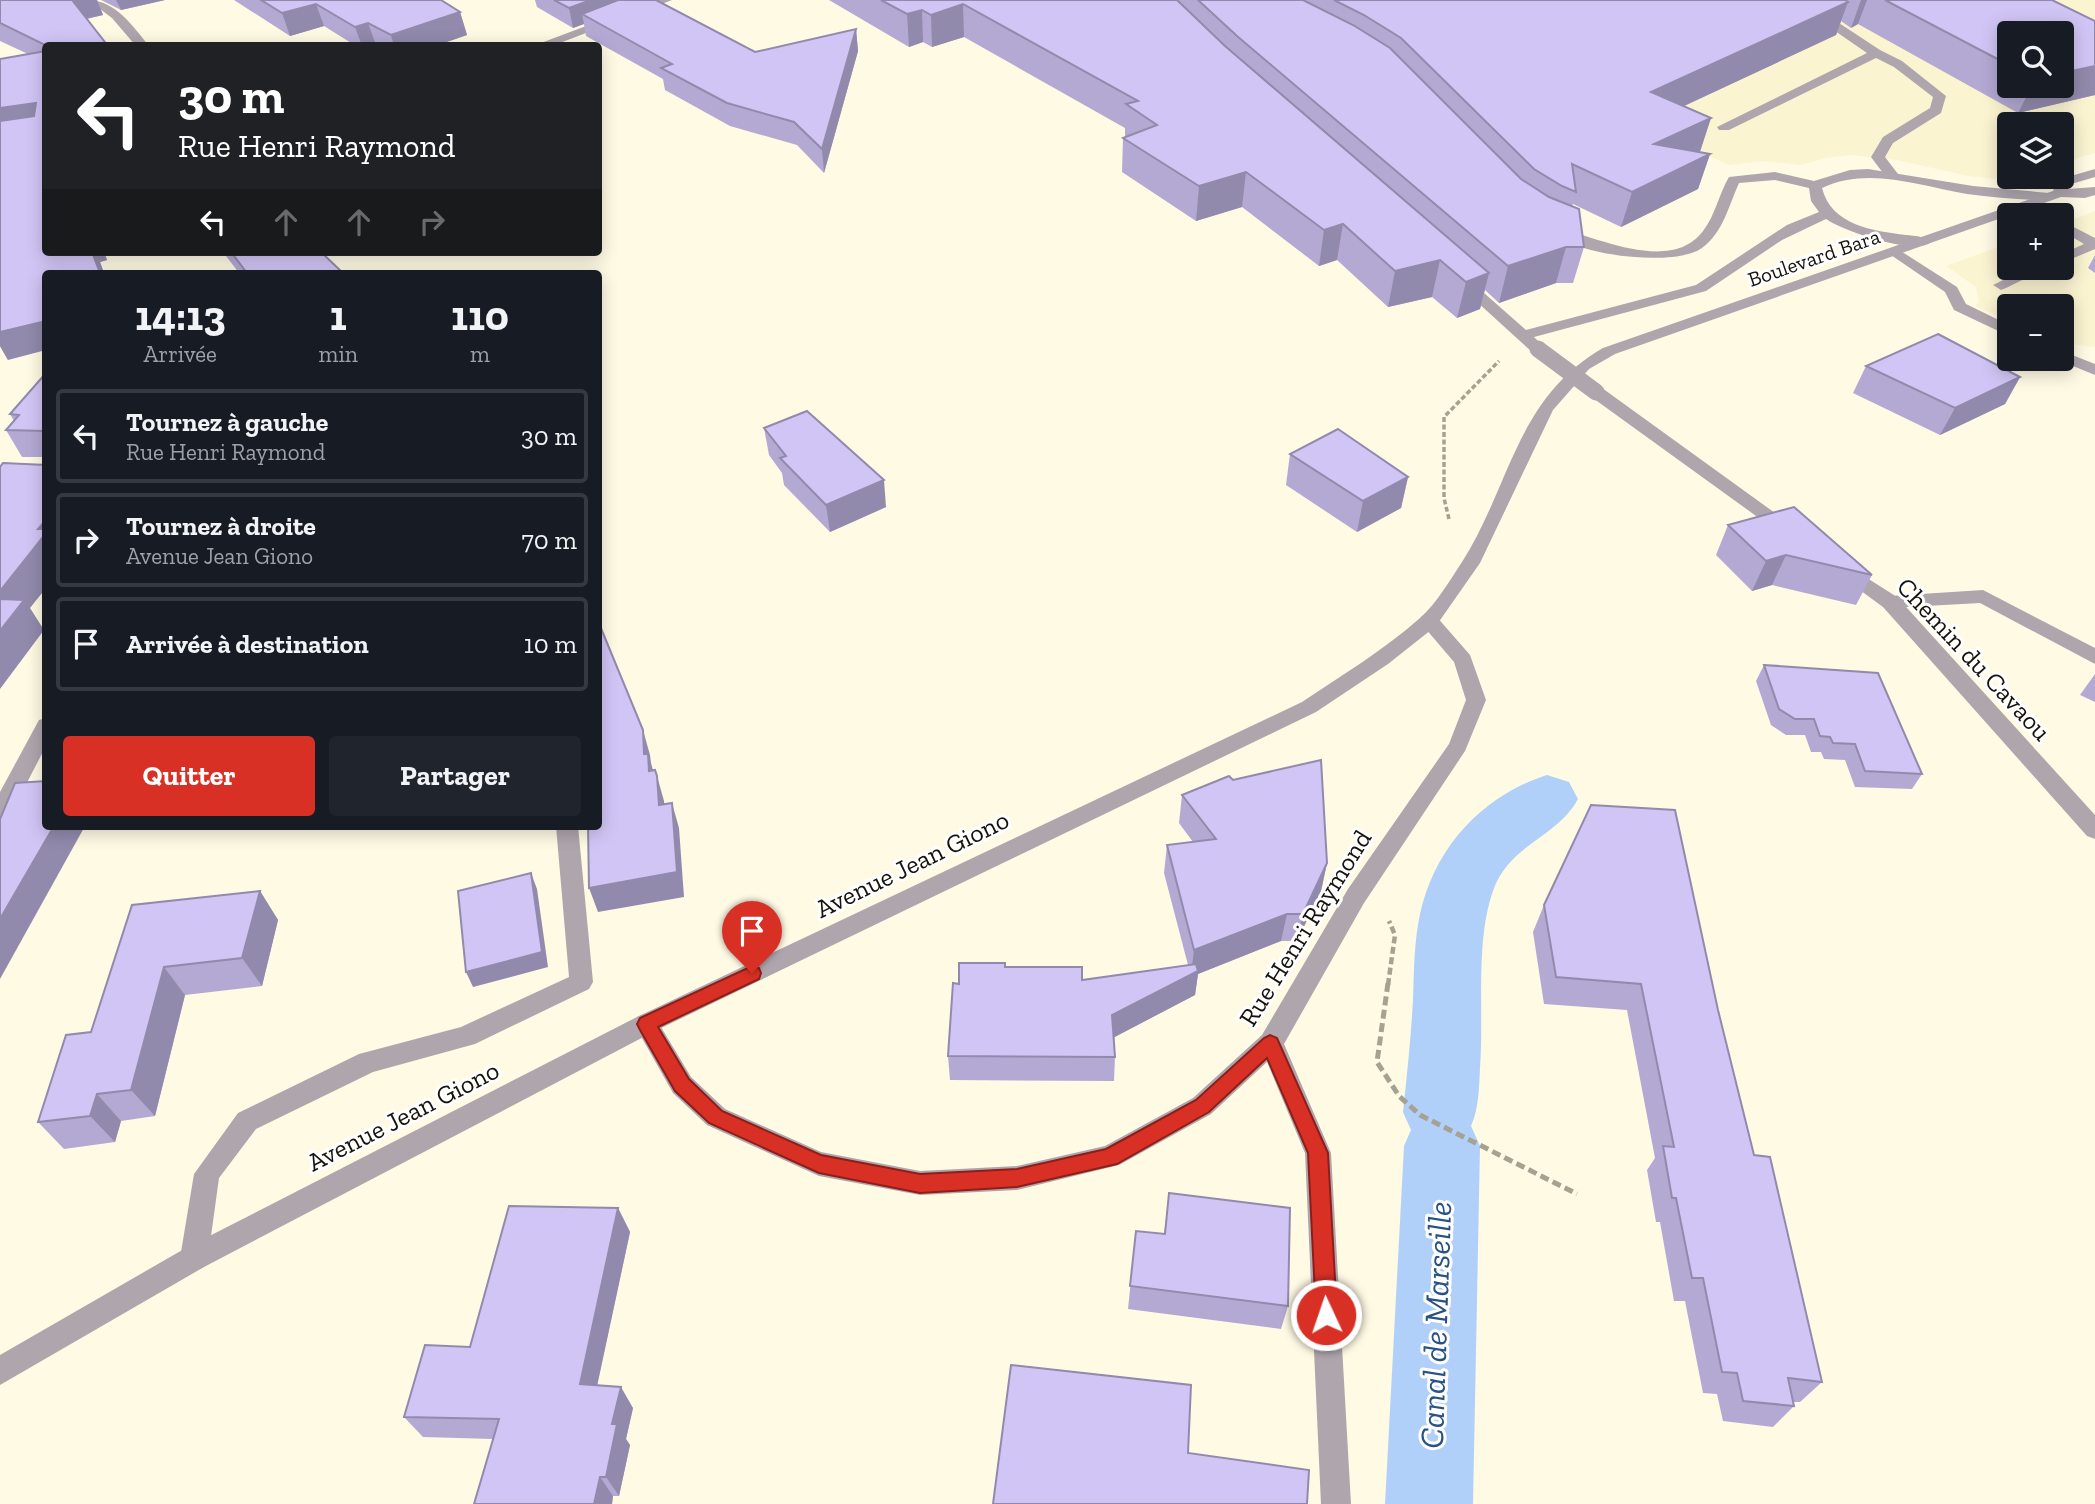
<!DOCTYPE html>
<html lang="fr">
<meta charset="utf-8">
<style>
:root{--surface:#171b24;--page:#20242c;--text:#f1f3f6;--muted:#9ea1a6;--line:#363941;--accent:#d93025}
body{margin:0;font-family:"Zilla Slab",serif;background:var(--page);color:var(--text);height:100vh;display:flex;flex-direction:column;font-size:26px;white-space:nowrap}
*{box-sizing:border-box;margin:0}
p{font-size:23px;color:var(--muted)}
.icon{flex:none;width:38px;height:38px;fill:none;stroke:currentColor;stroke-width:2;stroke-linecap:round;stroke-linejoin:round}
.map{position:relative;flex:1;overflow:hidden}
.side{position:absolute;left:42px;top:270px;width:560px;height:560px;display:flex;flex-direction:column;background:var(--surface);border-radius:7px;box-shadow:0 4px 18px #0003}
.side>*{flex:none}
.hud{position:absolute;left:42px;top:42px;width:560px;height:214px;border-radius:7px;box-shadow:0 4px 18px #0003;background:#202124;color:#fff;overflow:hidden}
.buttons{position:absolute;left:1997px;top:21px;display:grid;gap:14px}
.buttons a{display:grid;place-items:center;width:77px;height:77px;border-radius:7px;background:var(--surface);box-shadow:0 4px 18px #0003;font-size:35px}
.pin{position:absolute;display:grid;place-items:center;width:60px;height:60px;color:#fff;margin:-72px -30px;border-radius:50% 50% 50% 0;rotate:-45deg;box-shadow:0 0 7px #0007}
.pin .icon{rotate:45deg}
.me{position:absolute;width:77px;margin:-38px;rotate:357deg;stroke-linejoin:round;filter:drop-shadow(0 0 5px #0008)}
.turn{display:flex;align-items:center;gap:24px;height:147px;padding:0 21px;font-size:32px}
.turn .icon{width:91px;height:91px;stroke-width:2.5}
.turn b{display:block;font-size:49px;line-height:60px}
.lanes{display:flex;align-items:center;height:66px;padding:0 21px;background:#0003;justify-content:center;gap:35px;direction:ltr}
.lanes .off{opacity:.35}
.eta{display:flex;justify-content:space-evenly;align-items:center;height:119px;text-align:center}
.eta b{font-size:42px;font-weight:700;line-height:49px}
.cta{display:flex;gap:14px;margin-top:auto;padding:14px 21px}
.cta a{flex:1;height:80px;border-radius:7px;background:var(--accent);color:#fff;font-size:28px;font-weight:700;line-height:80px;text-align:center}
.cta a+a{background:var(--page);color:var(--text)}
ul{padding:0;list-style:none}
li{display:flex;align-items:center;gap:21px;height:94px;margin:0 14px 10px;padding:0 7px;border:4px solid var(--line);border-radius:7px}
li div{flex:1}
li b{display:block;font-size:26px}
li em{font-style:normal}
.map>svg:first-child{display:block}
.built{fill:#fbf4d1;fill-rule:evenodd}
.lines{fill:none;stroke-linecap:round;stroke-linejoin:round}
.canal{fill:#b1d0f9;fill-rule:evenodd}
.path-far2{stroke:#a5a291;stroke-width:3.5;stroke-dasharray:5 2.5;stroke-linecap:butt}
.path-far1{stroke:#a5a291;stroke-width:4.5;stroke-dasharray:7 3.5;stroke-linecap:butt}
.path{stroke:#a5a291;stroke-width:5;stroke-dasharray:9 4.5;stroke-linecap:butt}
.service{fill:#afa5ad;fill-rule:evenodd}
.minor{fill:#afa5ad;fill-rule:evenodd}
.tertiary{fill:#afa5ad;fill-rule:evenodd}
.minor-bridge{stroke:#afa5ad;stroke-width:17}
.wall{fill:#b4a9d3;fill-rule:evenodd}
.shaded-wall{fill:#928aac}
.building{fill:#d1c5f5;stroke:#928aac;stroke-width:2}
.route{fill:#d93025;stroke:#8d1f18;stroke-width:2}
.labels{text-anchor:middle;stroke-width:6;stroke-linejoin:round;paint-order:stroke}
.far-street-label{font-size:21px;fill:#15130a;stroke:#fff}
.street-label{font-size:26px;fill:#15130a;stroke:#fff}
.near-water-label{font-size:33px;font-style:italic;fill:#285184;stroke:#fff}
</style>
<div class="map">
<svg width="2095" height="1504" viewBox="0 0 2095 1504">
<rect width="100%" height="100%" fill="#fffae4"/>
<!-- built -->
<g class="built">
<path d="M1442,0h653v153l-28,8 4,5 -9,2v-44h-53v53h21l-36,2 -26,-3 -71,-16 -46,-5 -26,3 -24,7 -36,-4 -36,4 -56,-25zM2009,33h53v53h-53z"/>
<polygon points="2095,211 2095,347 2062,343 2062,306 2009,306 2009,321 1975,306 1979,302 1976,287 1946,266 2009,243 2009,268 2062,268 2062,224"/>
</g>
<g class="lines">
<!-- canal -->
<path class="canal" d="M1547,775l22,7 9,17c-21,39 -69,45 -85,92 -18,50 -9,124 -13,177 -1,20 -1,40 -9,58l9,20 -7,358h-88l19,-358 7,-16 -8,-18c4,-37 8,-75 10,-112 1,-29 1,-58 7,-86 15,-67 62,-118 127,-139z"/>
<!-- path-far2 -->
<polyline class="path-far2" points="1449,519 1444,498 1444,417 1499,361"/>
<!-- path-far1 -->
<polyline class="path-far1" points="1388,985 1395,935 1389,921"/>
<!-- path -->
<polyline class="path" points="1388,983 1377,1062 1399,1096 1420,1115 1577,1194"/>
<!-- service -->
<g class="service">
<path d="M88,0c27,0 45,26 61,46h-13l-24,-28z"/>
<polygon points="655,0 672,0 552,46 533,46"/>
<polygon points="1790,0 1804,0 1880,50 1902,61 1946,96 1941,113 1893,143 1885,157 1898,174 1896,177 1886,177 1871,157 1883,137 1930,108 1933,97 1894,67 1876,58 1729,130 1719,130 1717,127 1867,53"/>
<path d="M2025,201l23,11 2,3c-12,1 -23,0 -32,-10z"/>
<polygon points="2062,221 2095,238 2095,249 2062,263 2062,254 2084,244 2062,231"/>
<polygon points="1896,248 1957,287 1966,304 2009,325 2009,336 1954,310 1945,292 1891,255 1889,252"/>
<polygon points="2028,268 2047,268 2006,288 2001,290 1993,285"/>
<polygon points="2062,351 2095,364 2095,375 2056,359 2062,359"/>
<polygon points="1983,590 2095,648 2095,664 1980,603 1890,608 1883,607 1880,602 1883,597 1890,596"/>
<polygon points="556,826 578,826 593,982 589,989 475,1044 373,1072 256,1129 219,1178 208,1258 204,1267 194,1271 184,1267 180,1258 194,1174 238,1113 359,1054 461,1027 569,977"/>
</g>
<!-- minor -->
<g class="minor">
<path d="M1868,169l105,17 76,7 7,4 -7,4c-27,-2 -55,-3 -82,-7 -48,-8 -98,-28 -145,-6 9,37 51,43 84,47 9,1 19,1 25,7 -15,14 -88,-11 -105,-23l-44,21 -76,51 -172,46 12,12 -8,5 -6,-2 -78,-71 3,-3h10l59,52 170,-45 91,-60 32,-13 -8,-11 -2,-13 -34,-8 -36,3c-10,22 -16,50 -37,65 -28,20 -128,7 -151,-16l7,-4c39,9 113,46 145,3 12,-15 16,-37 26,-54l46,-5 39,9 36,-11z"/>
<polygon points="1596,387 1602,388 1793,526 1796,530 1793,534 1781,534 1590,396 1588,392 1590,388"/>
<polygon points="1845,564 1897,597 2095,815 2095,839 2087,836 1883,607 1838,574 1836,570 1838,566"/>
<polygon points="1429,614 1436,616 1470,655 1486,700 1465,751 1364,903 1284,1044 1331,1153 1351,1504 1321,1504 1305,1153 1267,1062 1211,1114 1119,1165 1017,1190 920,1195 819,1176 707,1125 673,1093 634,1024 637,1017 646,1013 655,1017 691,1077 725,1109 821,1152 920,1171 1017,1166 1105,1146 1193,1098 1262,1035 1348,889 1449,744 1466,700 1454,662 1419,621 1422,616"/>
<polygon points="46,718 46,746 8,819 0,821 0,792 39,720"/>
</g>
<!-- tertiary -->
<path class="tertiary" d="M2095,169v8l-27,8v4l27,-2v8l-10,3 -24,-1 -446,157 -26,15 -36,41 -73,153 -44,63 -48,38 -72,48 -661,319 -451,236 -204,118v-30l184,-106 453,-232 665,-315c40,-27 82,-52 118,-84 16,-14 30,-38 42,-56 49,-77 54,-164 141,-214l450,-157 4,-11z"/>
<!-- minor-bridge -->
<polyline class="minor-bridge" points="1538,349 1596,392"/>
</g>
<!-- wall -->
<g class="wall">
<polygon points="0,0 97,0 103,15 87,19 108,46 46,46 46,252 104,252 107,260 100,262 104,273 46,273 8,360 0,346 0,59 28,54 0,41"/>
<polygon points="101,0 165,0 121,10"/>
<polygon points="234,0 441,0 460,12 467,35 435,46 356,46 324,26 290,36"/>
<polygon points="535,0 656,0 755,52 856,29 858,51 824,173 797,145 730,126 665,90 663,79 586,36 584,24 573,28 537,7"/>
<path d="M829,0h1223l43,21v74l-77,18 -160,-89 -7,4 -10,-7 -5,14 -152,71 27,12 -12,34 11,2 -12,35 -77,38 -48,-23 -1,2 7,3 5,38 -11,36h-17l-57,20 -14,-13 -5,19 -23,9 -25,-21 -44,10 -51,-47 -18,6 -77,-59 -46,14 -74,-49 1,-34 2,-1v-9l-161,-91 -32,10 -9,-5 -14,5zM2009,33h53v53h-53z"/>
<polygon points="223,252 321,252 343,273 239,273"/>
<polygon points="2095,255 2095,273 2088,268"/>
<polygon points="1866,366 2020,377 2005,404 1940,435 1853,393"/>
<polygon points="46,373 46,457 22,457 6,430 14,421 10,414"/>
<polygon points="764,428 886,507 830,532 784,485 782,473 769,455"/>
<polygon points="1290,454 1408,477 1401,508 1357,532 1286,485"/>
<polygon points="1728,525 1872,575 1856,605 1772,585 1752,591 1716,555"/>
<polygon points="1764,665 1922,774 1912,789 1855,787 1845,760 1824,759 1821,752 1811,752 1805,735 1786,735 1771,725 1756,681"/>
<polygon points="2095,674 2095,702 2080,695"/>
<polygon points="1233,780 1327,863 1321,891 1297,941 1281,941 1198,974 1195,995 1114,1037 1115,1057 1114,1081 950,1080 948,1056 959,984 1005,967 1082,980 1188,965 1164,873 1167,845 1193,842 1179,823 1182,795"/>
<polygon points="260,891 278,920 262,986 185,995 155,1116 121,1121 115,1142 64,1149 38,1122 91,1032 132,905"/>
<polygon points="1544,905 1718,1010 1754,1155 1822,1382 1800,1402 1793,1402 1794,1406 1773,1427 1723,1421 1717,1394 1703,1393 1685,1301 1674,1301 1660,1222 1656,1222 1647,1170 1655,1158 1627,1010 1544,1004 1533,932"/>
<polygon points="1169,1193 1288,1306 1281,1329 1128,1309 1136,1231 1164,1234"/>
<polygon points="618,1208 630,1232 597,1385 633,1408 626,1439 630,1445 619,1496 613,1496 612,1504 474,1504 493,1439 423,1437 404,1417 470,1347"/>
</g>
<!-- shaded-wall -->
<g class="shaded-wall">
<polygon points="71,0 97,0 103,15 80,20"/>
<polygon points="116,0 165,0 121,10"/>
<polygon points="591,0 630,0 582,14 584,24 573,28 569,8"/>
<polygon points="1861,0 1867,0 1858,24 1851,28"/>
<polygon points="1848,2 1836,35 1641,126 1651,92"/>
<polygon points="316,4 324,26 290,36 282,13"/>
<polygon points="963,4 964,37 932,47 931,15"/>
<polygon points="922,10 923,42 909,47 907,14"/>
<polygon points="460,12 467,35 435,46 394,46 391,35"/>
<polygon points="368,23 376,45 362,46 355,27"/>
<polygon points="856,29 858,51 824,173 822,149"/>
<polygon points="2095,66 2095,95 2018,113 2032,86 2062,86 2062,73"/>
<polygon points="36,103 46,123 0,133 0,108"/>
<polygon points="1711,118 1700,152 1654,144"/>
<polygon points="1710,154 1698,189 1621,227 1632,192"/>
<polygon points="1246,172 1242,207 1196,221 1199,186"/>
<polygon points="1343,224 1337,260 1319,266 1324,230"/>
<polygon points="1566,247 1556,283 1499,303 1508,266"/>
<polygon points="92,252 104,252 107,260 100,262 104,273 100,273"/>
<polygon points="430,252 442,252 432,255"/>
<polygon points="1440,260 1432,297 1388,307 1395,271"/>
<polygon points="1489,273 1480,309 1457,318 1466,282"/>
<polygon points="46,321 46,350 8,360 0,346 0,332"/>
<polygon points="2020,377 2005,404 1940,435 1955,408"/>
<polygon points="1408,477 1401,508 1357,532 1363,501"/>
<polygon points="884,480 886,507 830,532 826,505"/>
<polygon points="46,520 46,588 30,608 44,630 0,689 0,591 38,529"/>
<polygon points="1786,555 1772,585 1752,591 1766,561"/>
<polygon points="643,730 650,755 651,763 655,778 657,796 644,754"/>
<polygon points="657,776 664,801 666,829 659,805"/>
<polygon points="672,803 679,828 684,897 598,912 589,888"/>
<polygon points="54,826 85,826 0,979 0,919"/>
<polygon points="1327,863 1321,891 1297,941 1303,914"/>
<polygon points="531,873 537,889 548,967 473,987 466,972"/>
<polygon points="260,891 278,920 262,986 242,958"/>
<polygon points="1287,914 1281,941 1198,974 1195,995 1111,1039 1112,1015 1191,974 1194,950"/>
<polygon points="164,967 185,995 155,1116 131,1090"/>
<polygon points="97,1094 121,1121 115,1142 90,1116"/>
<polygon points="618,1208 630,1232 593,1405 580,1384"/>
<polygon points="621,1387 633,1408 626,1439 630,1445 619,1496 606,1477 612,1424"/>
<polygon points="600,1477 613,1496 612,1504 594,1504"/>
</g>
<!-- building -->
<g class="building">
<polygon points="0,0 72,0 108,46 47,46 0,23"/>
<polygon points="261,0 441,0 460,12 391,35 368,23 355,27 316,4 282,13"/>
<polygon points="554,0 591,0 569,8"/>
<polygon points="618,0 656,0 755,52 856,29 822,149 794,122 727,103 661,68 672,64 582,14"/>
<polygon points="881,0 1177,0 1225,46 1489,273 1466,282 1440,260 1395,271 1343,224 1324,230 1246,172 1199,186 1123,138 1157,125 1126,104 1138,101 963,4 931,15 922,10 907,14"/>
<polygon points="1198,0 1303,0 1353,25 1390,48 1521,179 1549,197 1579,209 1584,247 1566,247 1508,266 1237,36"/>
<polygon points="1334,0 1845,0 1848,2 1651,92 1711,118 1654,144 1710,154 1632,192 1572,164 1576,192 1562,186 1534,169 1401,38 1364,15"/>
<polygon points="1885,0 2052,0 2095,21 2095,66 2062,73 2062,33 2009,33 2009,65"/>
<polygon points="46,51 46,252 92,252 100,273 46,273 46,321 0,332 0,121 34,116 36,103 0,108 0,59"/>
<polygon points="231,252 321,252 343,273 247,273"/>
<polygon points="1938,334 2020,377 1955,408 1866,366"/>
<polygon points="46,373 46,431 6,430 19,415 10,414"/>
<polygon points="807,411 884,480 826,505 780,458 786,456 764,428"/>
<polygon points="1338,429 1408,477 1363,501 1290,454"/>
<polygon points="3,463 46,465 46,520 38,529 46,529 46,533 0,591 0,467"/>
<polygon points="1794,507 1872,575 1786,555 1766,561 1728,525"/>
<polygon points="0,599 24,600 0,631"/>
<polygon points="598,621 643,730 644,754 648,754 649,771 655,770 657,776 659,805 672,803 677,872 589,888 588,826 598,826"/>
<polygon points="1764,665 1878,673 1922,774 1865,771 1855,744 1833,743 1830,737 1820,736 1814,719 1795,719 1779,709"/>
<polygon points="1321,760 1327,863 1303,914 1287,914 1194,950 1167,845 1216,839 1182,795 1229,776 1233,780"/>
<polygon points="46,781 46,826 54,826 0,919 0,819 15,783"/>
<polygon points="1591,805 1675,810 1718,1010 1754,1155 1770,1157 1822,1382 1788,1378 1794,1406 1743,1401 1737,1373 1722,1372 1703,1278 1692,1278 1676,1198 1672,1198 1663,1146 1674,1147 1641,984 1556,977 1544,905"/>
<polygon points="531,873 542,952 466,972 458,891"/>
<polygon points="260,891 242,958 164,967 131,1090 97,1094 90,1116 38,1122 66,1035 91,1032 132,905"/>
<polygon points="959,963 1005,963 1005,967 1082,967 1082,980 1196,964 1198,971 1112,1015 1115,1057 948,1056 953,983 959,984"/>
<polygon points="1169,1193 1290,1208 1288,1306 1130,1286 1136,1231 1165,1234"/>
<polygon points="509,1206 618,1208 580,1384 621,1387 612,1424 617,1424 606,1477 600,1477 594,1504 474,1504 499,1419 404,1417 425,1345 470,1347"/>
<polygon points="1011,1365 1191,1385 1188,1453 1309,1470 1307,1504 993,1504"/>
</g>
<!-- route -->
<polygon class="route" points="752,966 759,968 761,973 759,979 658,1027 689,1079 722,1111 821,1155 920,1174 1017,1169 1106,1149 1196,1100 1264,1038 1270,1035 1277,1038 1328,1153 1337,1315 1334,1322 1326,1325 1319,1322 1316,1315 1308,1153 1267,1058 1209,1112 1117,1164 1017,1187 920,1193 819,1173 709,1123 675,1091 640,1030 637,1024 640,1018"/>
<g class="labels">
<!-- far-street labels -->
<g class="far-street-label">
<text transform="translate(1814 258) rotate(-19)" y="7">Boulevard Bara</text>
</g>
<!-- street labels -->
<g class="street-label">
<text transform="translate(1974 659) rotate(47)" y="9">Chemin du Cavaou</text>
<text transform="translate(912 864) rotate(-26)" y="9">Avenue Jean Giono</text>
<text transform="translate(1305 928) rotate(-58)" y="9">Rue Henri Raymond</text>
<text transform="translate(403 1116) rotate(-27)" y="9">Avenue Jean Giono</text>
</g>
<!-- near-water labels -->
<g class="near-water-label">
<text transform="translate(1435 1325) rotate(-88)" y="12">Canal de Marseille</text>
</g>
</g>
</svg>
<div class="buttons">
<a><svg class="icon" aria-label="search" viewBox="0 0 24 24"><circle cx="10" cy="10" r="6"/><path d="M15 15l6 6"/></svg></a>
<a><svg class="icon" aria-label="layers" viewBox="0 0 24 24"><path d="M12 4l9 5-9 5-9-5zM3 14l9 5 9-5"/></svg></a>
<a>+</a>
<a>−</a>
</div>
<div class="pin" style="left:752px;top:973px;background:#d93025"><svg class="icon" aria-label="arrive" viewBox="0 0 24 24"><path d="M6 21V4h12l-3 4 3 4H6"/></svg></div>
<svg class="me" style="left:1326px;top:1315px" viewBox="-20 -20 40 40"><circle r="17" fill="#d93025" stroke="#fff" stroke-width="3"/><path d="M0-11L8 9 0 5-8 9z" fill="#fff"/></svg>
<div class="hud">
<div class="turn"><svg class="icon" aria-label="left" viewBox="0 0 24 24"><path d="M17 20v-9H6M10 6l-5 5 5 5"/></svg><div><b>30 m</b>Rue Henri Raymond</div></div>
<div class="lanes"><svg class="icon" aria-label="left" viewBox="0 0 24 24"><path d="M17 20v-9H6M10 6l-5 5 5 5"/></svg><svg class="icon off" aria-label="ahead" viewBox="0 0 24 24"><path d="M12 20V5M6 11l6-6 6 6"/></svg><svg class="icon off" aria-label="ahead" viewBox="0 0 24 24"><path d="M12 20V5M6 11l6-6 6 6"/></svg><svg class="icon off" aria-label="right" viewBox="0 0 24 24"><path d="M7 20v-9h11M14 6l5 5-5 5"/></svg></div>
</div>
<section class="side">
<div class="eta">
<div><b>14:13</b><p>Arrivée</p></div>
<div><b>1</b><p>min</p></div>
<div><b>110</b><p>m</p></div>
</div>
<ul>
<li><svg class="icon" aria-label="left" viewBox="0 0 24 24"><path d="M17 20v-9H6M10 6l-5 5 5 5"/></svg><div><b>Tournez à gauche</b><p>Rue Henri Raymond</p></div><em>30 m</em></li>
<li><svg class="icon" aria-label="right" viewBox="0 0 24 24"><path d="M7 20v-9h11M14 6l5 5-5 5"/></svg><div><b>Tournez à droite</b><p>Avenue Jean Giono</p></div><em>70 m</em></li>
<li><svg class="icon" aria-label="arrive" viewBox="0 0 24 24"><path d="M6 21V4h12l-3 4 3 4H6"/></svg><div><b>Arrivée à destination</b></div><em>10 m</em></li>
</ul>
<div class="cta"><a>Quitter</a><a>Partager</a></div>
</section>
</div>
